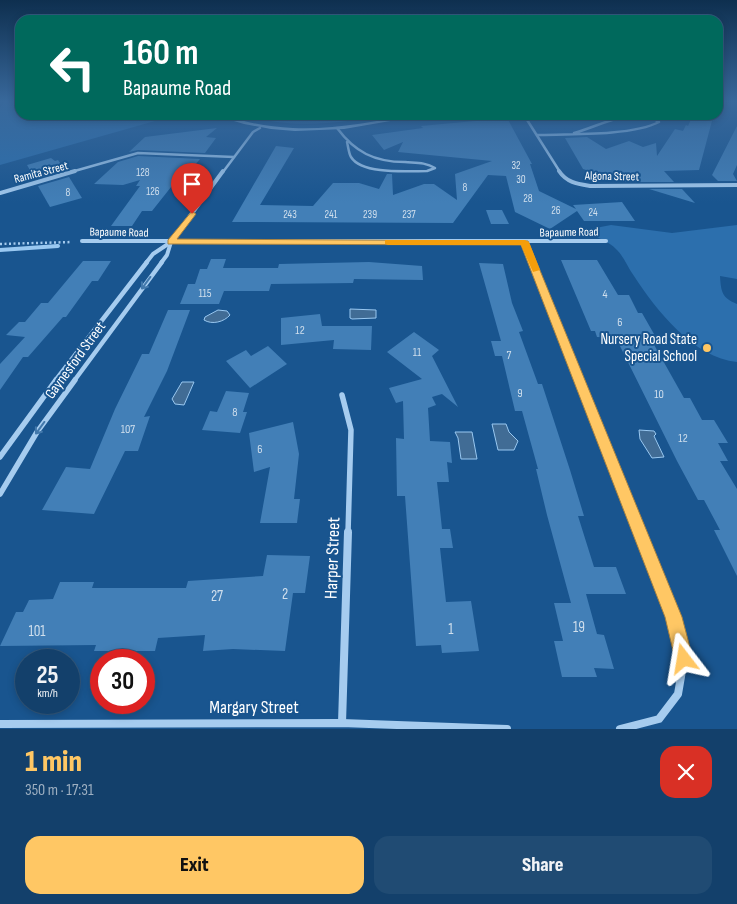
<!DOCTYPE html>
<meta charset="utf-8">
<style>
:root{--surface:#13406b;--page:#204b73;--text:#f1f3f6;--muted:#9dafc1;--line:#32597e;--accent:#ffc764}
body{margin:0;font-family:"Sofia Sans Condensed",sans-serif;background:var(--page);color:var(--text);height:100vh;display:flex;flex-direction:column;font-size:19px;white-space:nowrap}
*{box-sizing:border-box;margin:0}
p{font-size:16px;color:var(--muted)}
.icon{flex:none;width:28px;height:28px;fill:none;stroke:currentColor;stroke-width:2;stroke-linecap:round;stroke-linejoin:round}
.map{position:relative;height:729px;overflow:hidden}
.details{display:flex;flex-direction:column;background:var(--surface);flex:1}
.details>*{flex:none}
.banner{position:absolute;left:15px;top:15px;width:708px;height:105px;border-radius:15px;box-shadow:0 2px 8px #0003,0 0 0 1px var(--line);background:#00695c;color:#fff;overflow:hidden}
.speed{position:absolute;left:15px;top:649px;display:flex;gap:10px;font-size:25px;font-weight:700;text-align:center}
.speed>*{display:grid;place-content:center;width:65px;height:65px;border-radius:50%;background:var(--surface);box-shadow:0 2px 8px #0003,0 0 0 1px var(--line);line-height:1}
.speed small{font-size:12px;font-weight:400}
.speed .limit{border:8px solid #d22;background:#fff;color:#111}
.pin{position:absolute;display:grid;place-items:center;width:42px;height:42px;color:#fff;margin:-51px -21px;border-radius:50% 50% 50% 0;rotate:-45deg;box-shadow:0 0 5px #0007}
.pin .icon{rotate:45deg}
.me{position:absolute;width:55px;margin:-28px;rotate:346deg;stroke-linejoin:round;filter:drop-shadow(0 0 4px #0008)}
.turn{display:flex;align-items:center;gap:18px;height:105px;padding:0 25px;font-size:22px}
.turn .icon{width:65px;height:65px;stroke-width:2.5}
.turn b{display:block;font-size:35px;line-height:42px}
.round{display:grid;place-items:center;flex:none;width:52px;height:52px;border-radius:15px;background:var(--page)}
.headline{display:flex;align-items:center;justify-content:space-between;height:85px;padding:0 25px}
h1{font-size:30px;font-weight:800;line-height:38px;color:var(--accent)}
.action{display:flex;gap:10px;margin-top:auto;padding:10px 25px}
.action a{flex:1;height:58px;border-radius:15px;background:var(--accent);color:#111;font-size:20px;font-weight:800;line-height:58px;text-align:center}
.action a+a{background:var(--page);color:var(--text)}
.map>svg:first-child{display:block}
.green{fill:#2c6fad}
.water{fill:#416c95;stroke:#99c8f1}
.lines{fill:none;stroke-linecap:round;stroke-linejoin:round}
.stream{stroke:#99c8f1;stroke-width:4}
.building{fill:#427fb7}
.path{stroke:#a6ccef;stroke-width:2.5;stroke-dasharray:2 2.5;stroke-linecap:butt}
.minor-far4{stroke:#a6ccef;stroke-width:2.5}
.minor-far3{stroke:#a6ccef;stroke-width:4}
.minor-far2{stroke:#a6ccef;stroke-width:4.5}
.minor-far1{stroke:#a6ccef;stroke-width:5.5}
.minor{stroke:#a6ccef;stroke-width:8}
.tertiary{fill:#a6ccef;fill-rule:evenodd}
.oneway{stroke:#4379ac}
.route{fill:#ffc764;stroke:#a68141}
.slow{fill:#f59e0b}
.poi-dot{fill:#ffc764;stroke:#19558f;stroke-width:2}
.labels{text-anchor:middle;stroke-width:4;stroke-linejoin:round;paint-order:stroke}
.far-number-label{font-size:11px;fill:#d0dfed}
.far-street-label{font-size:12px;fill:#fff;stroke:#19558f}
.number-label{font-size:12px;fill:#d0dfed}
.poi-label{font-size:15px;fill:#fff;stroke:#19558f;text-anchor:end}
.street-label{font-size:15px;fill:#fff;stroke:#19558f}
.near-number-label{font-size:15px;fill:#d0dfed}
.near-street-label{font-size:18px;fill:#fff;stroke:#19558f}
</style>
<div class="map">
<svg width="737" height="729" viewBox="0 0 737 729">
<rect width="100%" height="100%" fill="#19558f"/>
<!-- green -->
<g class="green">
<polygon points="5,101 20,101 20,115 176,115 0,165 0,108"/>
<path d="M244,115h145c-49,8 -96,15 -145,0z"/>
<path d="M611,225l61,8 65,-8v54l-17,-3c1,16 2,22 17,28v58c-43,-4 -81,-52 -103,-86 -6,-8 -10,-19 -17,-26 -9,-10 -22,-12 -32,-20z"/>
</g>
<!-- water -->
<g class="water">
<polygon points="350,309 376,310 376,318 352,319 350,318"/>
<path d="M218,310l9,1 3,4c-6,7 -18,10 -26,5l1,-3z"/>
<polygon points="182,382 194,382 184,405 175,404 172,399"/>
<polygon points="492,424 506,424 509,432 518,441 514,450 498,450"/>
<polygon points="639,430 654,431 656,434 654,436 664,457 652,458 640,439"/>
<polygon points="455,432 472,432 477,459 461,459 458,438"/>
</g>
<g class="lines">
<!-- stream -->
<polyline class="stream" points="0,250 58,246"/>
</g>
<!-- building -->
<g class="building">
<polygon points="482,115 503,115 507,118 532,164 530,164 539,191 576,209 573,205 622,202 635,221 584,221 577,211 550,229 515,212 506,176 488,175 453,223 232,222 276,146 294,148 260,205 313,206 333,183 359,183 379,189 387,174 392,174 393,195 424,184 434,184 457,200 455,174 492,161 398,152 403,142 384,150 372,135 423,128 421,126 486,120"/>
<polygon points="693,115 713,117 699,170 664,171 674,182 625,182 583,169 565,138 587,137 606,149 629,141 643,147 656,143 657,156 675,129 683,131 686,125 688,126"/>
<polygon points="737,126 737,165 733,174 737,181 718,181 712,175"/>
<polygon points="217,128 206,137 216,138 205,153 138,150 129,152 145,137"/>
<polygon points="138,156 200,159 189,172 185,172 175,182 152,211 142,211 132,226 111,226 140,186 136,186 140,180 123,185 94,184 118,162"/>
<polygon points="51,158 55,161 58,160 65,170 35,179 27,165"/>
<polygon points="69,177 82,198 50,207 38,186"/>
<polygon points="649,189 682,189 695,203"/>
<polygon points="486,210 502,210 509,224 491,224"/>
<polygon points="211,259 226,259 223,268 278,268 279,264 369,262 422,266 423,280 354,279 353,283 271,284 269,291 224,291 219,304 180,304 188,284 195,284 200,269 207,269"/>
<polygon points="561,260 597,260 618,295 629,295 638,313 642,313 654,334 648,334 684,398 690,398 702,420 714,420 728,443 718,443 728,461 720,461 737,489 737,576 714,530 720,530 704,500 698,500 677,461 616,338 597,337 595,331 591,331"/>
<polygon points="83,261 111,261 98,281 92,281 66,317 63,317 28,357 23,357 0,390 0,364 25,337 6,335 19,322 25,322 41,303 48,303"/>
<polygon points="479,263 503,264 512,303 523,331 519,332 538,384 542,384 570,470 584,516 578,516 594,567 616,567 626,594 586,594 597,634 604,635 614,669 594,668 597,677 562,677 554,641 563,641 554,603 571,603 547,515 536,469 538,469 522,411 515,411 502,356 495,356 491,341 501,341"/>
<polygon points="168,310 190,310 167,371 144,417 150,416 138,451 125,451 94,514 42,510 66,467 90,469 115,409 142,354 149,354"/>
<polygon points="320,314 322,326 372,326 371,350 333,349 334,340 281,345 281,318"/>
<polygon points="414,332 439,350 432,356 458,407 442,394 432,397 436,405 428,408 430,441 450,442 452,463 447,462 449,482 437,482 442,529 450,529 453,548 440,548 446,602 471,601 479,651 442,653 441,645 416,646 405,496 397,496 396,438 404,439 403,401 396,403 389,388 422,379 387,352"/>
<polygon points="268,346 287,364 250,388 226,361 246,350 251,356"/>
<polygon points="226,391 249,393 243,412 247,412 240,433 202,430 210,411 217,412"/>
<polygon points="293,422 299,454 294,499 300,499 297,523 260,523 270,467 254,472 249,433"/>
<polygon points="267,555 310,556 305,593 293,593 285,651 233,649 203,651 205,635 158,638 155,651 94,651 96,645 0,646 16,612 23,612 29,600 53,599 60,582 94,582 92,588 186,588 188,581 263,576"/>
</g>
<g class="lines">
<!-- path -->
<polyline class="path" points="0,244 72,242"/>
<!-- minor-far4 -->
<g class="minor-far4">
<polyline points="524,115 560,172"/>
<path d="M337,128c18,24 37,34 68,34 11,1 20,0 30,6l-8,3c-18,0 -65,4 -76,-14 -2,-3 -3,-11 -4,-15"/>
<path d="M537,135c32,-1 95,1 122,-13 -25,-17 -59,4 -85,11"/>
<polyline points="71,172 138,153 234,157"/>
<polyline points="223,172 253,132 260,128"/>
</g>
<!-- minor-far3 -->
<g class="minor-far3">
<path d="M559,171c8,12 19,13 32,15l146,-1"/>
<polyline points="0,193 75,171"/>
<polyline points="82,241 606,241"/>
<polyline points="525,242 534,263"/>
<polyline points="146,263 153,254 171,242 223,171"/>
<polyline points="161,263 167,255 171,242"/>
</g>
<!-- minor-far2 -->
<g class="minor-far2">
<polyline points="533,262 580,381"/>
<polyline points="55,381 147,262"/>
<polyline points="74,381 162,262"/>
</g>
<!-- minor-far1 -->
<g class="minor-far1">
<polyline points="580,380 641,533"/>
<polyline points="342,395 351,430 348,533"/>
<polyline points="0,457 56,380"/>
<polyline points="0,494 37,432 75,380"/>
</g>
<!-- minor -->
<g class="minor">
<polyline points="342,723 348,532"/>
<polyline points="0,724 342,723 507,729"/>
<polyline points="620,729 659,719 678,694 684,659 674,617 640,532"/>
</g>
<!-- tertiary -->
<path class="tertiary" d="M214,115c10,0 20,4 30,6 16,4 32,6 49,7 40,2 82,-7 122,-13h10l-81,14 -49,2 -24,-2 -27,-5z"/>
</g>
<!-- one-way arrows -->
<defs><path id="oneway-shaft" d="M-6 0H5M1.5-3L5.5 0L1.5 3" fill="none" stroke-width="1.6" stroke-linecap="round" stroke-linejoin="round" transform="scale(1.25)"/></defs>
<g class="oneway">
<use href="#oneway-shaft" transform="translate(146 283) rotate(126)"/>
<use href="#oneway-shaft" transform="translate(40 428) rotate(126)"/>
</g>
<!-- sky -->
<linearGradient id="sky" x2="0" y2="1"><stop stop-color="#0e2f4f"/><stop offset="0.5" stop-color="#38689b"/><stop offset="1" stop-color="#38689b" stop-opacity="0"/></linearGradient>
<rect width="737" height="203" fill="url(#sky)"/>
<!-- route -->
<polygon class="route" points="192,211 196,214 177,239 528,241 682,617 693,659 690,665 684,668 678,665 675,659 665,617 521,245 168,244 168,240"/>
<!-- slow -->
<polygon class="slow" points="385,240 525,240 529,242 540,270 533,272 521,245 388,245 385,244"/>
<!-- markers -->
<circle class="poi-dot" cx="707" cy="348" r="5"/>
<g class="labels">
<!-- far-number labels -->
<g class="far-number-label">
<text x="516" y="169">32</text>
<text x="143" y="176">128</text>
<text x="521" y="183">30</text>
<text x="465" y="191">8</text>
<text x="153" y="195">126</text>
<text x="68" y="196">8</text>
<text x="528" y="202">28</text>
<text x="556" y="214">26</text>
<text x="593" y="216">24</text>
<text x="290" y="218">243</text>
<text x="331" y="218">241</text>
<text x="370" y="218">239</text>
<text x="409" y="218">237</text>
</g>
<!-- far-street labels -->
<g class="far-street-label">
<text transform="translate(41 172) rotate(-15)" y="4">Ramita Street</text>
<text transform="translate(612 176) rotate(1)" y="4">Algona Street</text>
<text transform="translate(119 232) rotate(1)" y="4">Bapaume Road</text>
<text transform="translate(569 232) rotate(-1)" y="4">Bapaume Road</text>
</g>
<!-- number labels -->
<g class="number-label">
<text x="205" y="297">115</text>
<text x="605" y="298">4</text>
<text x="620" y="326">6</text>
<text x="300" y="334">12</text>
<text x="417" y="356">11</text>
<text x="509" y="359">7</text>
<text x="520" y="397">9</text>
<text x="659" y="398">10</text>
<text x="235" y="416">8</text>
<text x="128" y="433">107</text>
<text x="683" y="442">12</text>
<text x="260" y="453">6</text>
</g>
<!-- poi labels -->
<g class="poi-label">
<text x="697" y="344">Nursery Road State<tspan x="697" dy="17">Special School</tspan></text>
</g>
<!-- street labels -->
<g class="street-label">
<text transform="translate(75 360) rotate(-54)" y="5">Gaynesford Street</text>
</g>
<!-- near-number labels -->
<g class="near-number-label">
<text x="285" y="599">2</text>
<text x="217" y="601">27</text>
<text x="579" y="632">19</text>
<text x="451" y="634">1</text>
<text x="37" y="636">101</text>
</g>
<!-- near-street labels -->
<g class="near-street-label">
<text transform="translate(332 558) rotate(-88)" y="6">Harper Street</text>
<text x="254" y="713">Margary Street</text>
</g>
</g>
</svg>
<div class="speed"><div>25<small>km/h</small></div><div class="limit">30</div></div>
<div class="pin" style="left:192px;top:214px;background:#d93025"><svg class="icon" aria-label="arrive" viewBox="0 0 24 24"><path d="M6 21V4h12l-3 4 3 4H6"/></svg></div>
<svg class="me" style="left:684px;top:659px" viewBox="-20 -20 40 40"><path d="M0-17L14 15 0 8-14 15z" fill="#ffc764" stroke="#fff" stroke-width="4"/></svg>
<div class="banner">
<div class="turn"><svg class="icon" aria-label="left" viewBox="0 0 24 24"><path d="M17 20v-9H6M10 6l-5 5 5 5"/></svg><div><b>160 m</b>Bapaume Road</div></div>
</div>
</div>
<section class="details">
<div class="headline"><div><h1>1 min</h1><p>350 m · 17:31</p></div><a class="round" style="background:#d93025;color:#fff"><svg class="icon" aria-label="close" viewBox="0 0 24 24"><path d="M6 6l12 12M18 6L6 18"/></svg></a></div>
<div class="action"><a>Exit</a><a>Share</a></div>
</section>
